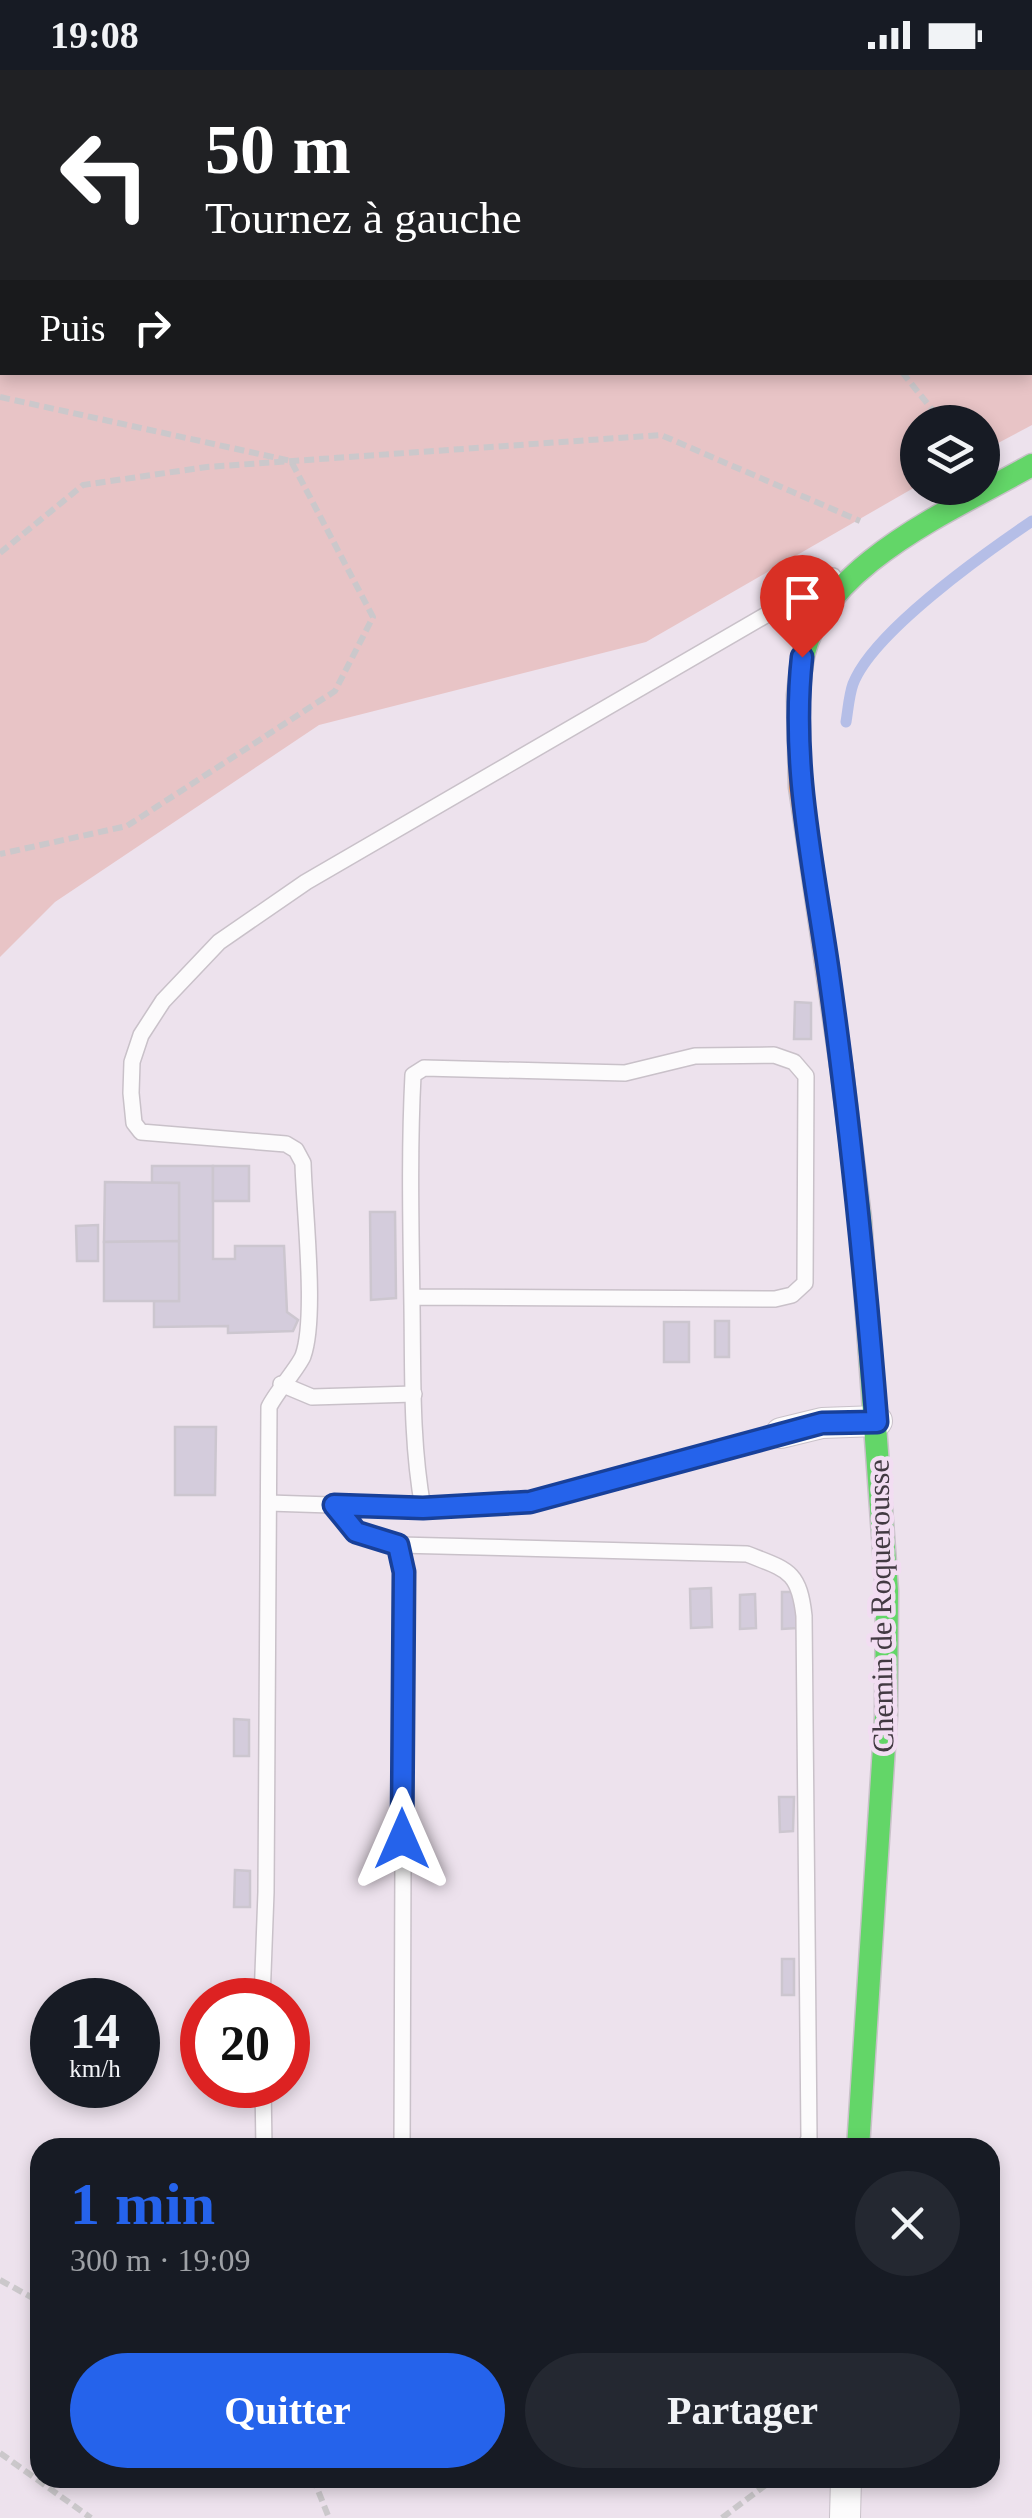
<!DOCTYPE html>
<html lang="fr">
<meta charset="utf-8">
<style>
:root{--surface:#171b24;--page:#242831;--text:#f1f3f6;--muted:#9ea1a6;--accent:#2563eb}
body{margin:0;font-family:Georgia,serif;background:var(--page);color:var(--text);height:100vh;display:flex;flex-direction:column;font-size:38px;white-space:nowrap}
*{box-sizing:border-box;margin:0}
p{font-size:32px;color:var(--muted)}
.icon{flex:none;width:55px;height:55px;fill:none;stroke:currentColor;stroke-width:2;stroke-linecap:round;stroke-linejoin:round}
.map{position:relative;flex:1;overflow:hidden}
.drawer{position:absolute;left:30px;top:2068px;width:970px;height:350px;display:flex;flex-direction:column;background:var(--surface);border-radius:30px;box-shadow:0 5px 15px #0003}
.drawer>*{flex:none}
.guide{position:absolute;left:0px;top:0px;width:1032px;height:305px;box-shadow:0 5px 15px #0003;background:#202124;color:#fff;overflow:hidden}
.tools{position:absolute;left:900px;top:335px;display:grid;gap:20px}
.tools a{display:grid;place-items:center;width:100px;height:100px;border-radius:50%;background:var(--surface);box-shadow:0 5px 15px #0003;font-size:50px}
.speed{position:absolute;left:30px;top:1908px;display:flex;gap:20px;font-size:50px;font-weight:700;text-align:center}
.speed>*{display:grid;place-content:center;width:130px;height:130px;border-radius:50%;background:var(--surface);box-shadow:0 5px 15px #0003;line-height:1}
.speed small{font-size:25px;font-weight:400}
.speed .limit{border:15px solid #d22;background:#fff;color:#111}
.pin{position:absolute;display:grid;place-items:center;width:85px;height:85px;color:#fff;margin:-102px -42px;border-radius:50% 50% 50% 0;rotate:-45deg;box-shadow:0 0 10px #0007}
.pin .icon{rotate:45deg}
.me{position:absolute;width:110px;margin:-55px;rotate:0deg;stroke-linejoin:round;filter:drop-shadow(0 0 8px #0008)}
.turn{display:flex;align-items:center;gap:35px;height:210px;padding:0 40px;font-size:45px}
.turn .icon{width:130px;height:130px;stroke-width:2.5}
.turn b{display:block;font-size:70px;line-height:85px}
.then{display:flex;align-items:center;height:95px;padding:0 40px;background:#0003;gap:20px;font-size:38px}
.round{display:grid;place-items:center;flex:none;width:105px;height:105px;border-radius:52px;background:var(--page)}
.head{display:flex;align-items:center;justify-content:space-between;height:170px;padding:0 40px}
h1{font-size:60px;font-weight:700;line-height:75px;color:var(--accent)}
.primary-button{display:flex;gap:20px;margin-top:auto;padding:20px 40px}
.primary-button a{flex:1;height:115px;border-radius:60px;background:var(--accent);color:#fff;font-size:40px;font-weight:700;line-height:115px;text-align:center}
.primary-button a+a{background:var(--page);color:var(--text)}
.status{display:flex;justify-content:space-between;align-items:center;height:70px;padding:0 50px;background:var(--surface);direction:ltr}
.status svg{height:28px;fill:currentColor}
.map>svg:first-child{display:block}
.green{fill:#e8c4c6;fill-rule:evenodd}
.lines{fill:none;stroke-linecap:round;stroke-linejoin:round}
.stream{stroke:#b5bee7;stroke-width:11}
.building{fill:#d4ccdc;stroke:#ccc6cf;stroke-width:2.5}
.lane-casing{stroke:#c9c1c9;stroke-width:18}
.street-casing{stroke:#c9c1c9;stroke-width:32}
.fast-casing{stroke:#c9c1c9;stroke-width:25}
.slow-casing{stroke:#c9c1c9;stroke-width:25}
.path{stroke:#cbc8cb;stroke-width:6;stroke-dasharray:10 5;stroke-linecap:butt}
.lane{stroke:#fcfbfc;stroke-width:15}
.street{stroke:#fcfbfc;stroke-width:30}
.fast{stroke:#63d668;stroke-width:22}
.slow{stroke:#ff974d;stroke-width:22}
.route-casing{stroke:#184099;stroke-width:25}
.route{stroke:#2563eb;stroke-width:18}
.labels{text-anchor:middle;stroke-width:9;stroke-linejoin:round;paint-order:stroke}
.street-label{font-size:30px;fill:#423a42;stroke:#f2ddf2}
</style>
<div class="status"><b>19:08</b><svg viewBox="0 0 49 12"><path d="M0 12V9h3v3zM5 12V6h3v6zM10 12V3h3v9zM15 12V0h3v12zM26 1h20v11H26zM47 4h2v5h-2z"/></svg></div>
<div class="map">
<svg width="1032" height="2448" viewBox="0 0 1032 2448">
<rect width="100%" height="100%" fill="#ede2ed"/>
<!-- green -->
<path class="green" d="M0,0h1032v355l-49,26 -1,-29h-64l-1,64 -271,156 -327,83 -264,177 -55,55zM2,2h1028v300h-1028z"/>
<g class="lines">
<!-- stream -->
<path class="stream" d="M846,652c2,-12 3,-27 7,-38 20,-52 132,-131 179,-163"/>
</g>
<!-- building -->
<g class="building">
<polygon points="795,932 811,933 811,969 794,969"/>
<polygon points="152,1096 213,1096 213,1189 235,1189 235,1176 284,1176 287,1242 298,1250 293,1261 228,1263 228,1256 154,1257 154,1231 179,1231 179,1113 152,1113"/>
<rect x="213" y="1096" width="36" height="35"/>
<polygon points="105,1112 179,1113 179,1171 104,1172"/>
<polygon points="370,1142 395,1142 396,1228 371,1230"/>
<polygon points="98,1155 98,1191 77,1191 76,1156"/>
<polygon points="179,1171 179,1231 104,1231 104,1172"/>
<rect x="715" y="1251" width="14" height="36"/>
<rect x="664" y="1252" width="25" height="40"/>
<polygon points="175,1357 216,1357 215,1425 175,1425"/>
<polygon points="711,1518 712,1557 691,1558 690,1519"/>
<polygon points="782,1522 797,1522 797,1558 782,1559"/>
<polygon points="755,1524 756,1558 740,1559 740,1525"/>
<polygon points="234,1649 249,1650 249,1686 234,1686"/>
<polygon points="779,1727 794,1727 793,1761 780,1762"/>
<polygon points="235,1800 250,1801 250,1837 234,1837"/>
<rect x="782" y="1889" width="12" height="36"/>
</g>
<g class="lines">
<defs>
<g id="lane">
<path d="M412,1227l363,2 17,-4 13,-12 1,-207 -12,-14 -20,-7 -79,1 -70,17 -201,-5 -11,7c-4,77 -2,155 -1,232 1,68 -1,135 11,201"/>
<polyline points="281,1314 312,1327 414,1324"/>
<polyline points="269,1433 423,1438 531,1432 781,1363"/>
<path d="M334,1435l22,27 43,13 348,9c40,16 52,16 57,62l5,522 -4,10"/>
<polyline points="399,1475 404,1502 402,2078"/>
<path d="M262,1930l4,-108 3,-485c8,-16 29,-39 34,-51 14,-39 1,-147 0,-193l-7,-13 -10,-6 -145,-12 -7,-9 -3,-30 1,-31 9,-27 22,-34 56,-59 87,-60 527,-306"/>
<polyline points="263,2015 264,2078"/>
</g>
<g id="street">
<polyline points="781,1363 822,1353 877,1351"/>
<polyline points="845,2448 846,2408"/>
</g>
<g id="fast">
<path d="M801,599c10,-101 154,-160 231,-204"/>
<polyline points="841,995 860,1148 887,1521 886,1646 858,2078"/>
</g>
<polyline id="slow" points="801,599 798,625 800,717 841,995"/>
</defs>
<!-- lane casing -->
<use href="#lane" class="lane-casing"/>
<!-- street casing -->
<use href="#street" class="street-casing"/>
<!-- fast casing -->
<use href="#fast" class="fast-casing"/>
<!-- slow casing -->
<use href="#slow" class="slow-casing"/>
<!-- path -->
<g class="path">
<polyline points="656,0 658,2"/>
<polyline points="902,302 942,352"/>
<polyline points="0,327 291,391 373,547 335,621 127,756 0,784"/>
<polyline points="0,483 83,415 207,397 661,365 860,451"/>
<polyline points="0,2210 40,2232"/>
<polyline points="0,2383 91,2448"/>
<polyline points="313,2408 329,2448"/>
<polyline points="722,2448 775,2408"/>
</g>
<!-- lane -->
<use href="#lane" class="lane"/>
<!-- street -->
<use href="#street" class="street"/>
<!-- fast -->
<use href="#fast" class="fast"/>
<!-- slow -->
<use href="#slow" class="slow"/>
</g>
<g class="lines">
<defs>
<path id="route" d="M402,1769l2,-267 -6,-27 -42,-13 -22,-27 89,3 107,-6 292,-79 55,-1c-12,-150 -27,-299 -48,-448 -15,-107 -39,-208 -27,-317"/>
</defs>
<!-- route casing -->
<use href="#route" class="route-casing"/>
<!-- route -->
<use href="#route" class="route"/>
</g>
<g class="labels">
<!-- street labels -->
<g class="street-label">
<text transform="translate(881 1536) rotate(-91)" y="10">Chemin de Roquerousse</text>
</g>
</g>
</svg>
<div class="tools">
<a><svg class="icon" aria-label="layers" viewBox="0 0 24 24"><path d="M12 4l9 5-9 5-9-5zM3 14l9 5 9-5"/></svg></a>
</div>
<div class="speed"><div>14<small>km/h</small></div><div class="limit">20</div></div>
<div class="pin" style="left:802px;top:587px;background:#d93025"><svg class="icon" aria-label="arrive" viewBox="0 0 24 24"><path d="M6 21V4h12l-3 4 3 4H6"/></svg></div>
<svg class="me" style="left:402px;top:1769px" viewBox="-20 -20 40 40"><path d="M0-17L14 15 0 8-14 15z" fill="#2563eb" stroke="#fff" stroke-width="4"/></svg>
<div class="guide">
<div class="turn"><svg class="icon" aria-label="left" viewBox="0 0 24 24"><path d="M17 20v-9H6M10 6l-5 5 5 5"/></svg><div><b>50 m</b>Tournez à gauche</div></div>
<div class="then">Puis<svg class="icon" aria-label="right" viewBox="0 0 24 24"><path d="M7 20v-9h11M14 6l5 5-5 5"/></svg></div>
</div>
<section class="drawer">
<div class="head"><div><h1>1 min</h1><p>300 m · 19:09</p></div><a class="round"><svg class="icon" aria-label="close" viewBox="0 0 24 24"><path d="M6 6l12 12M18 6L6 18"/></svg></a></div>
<div class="primary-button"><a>Quitter</a><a>Partager</a></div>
</section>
</div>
